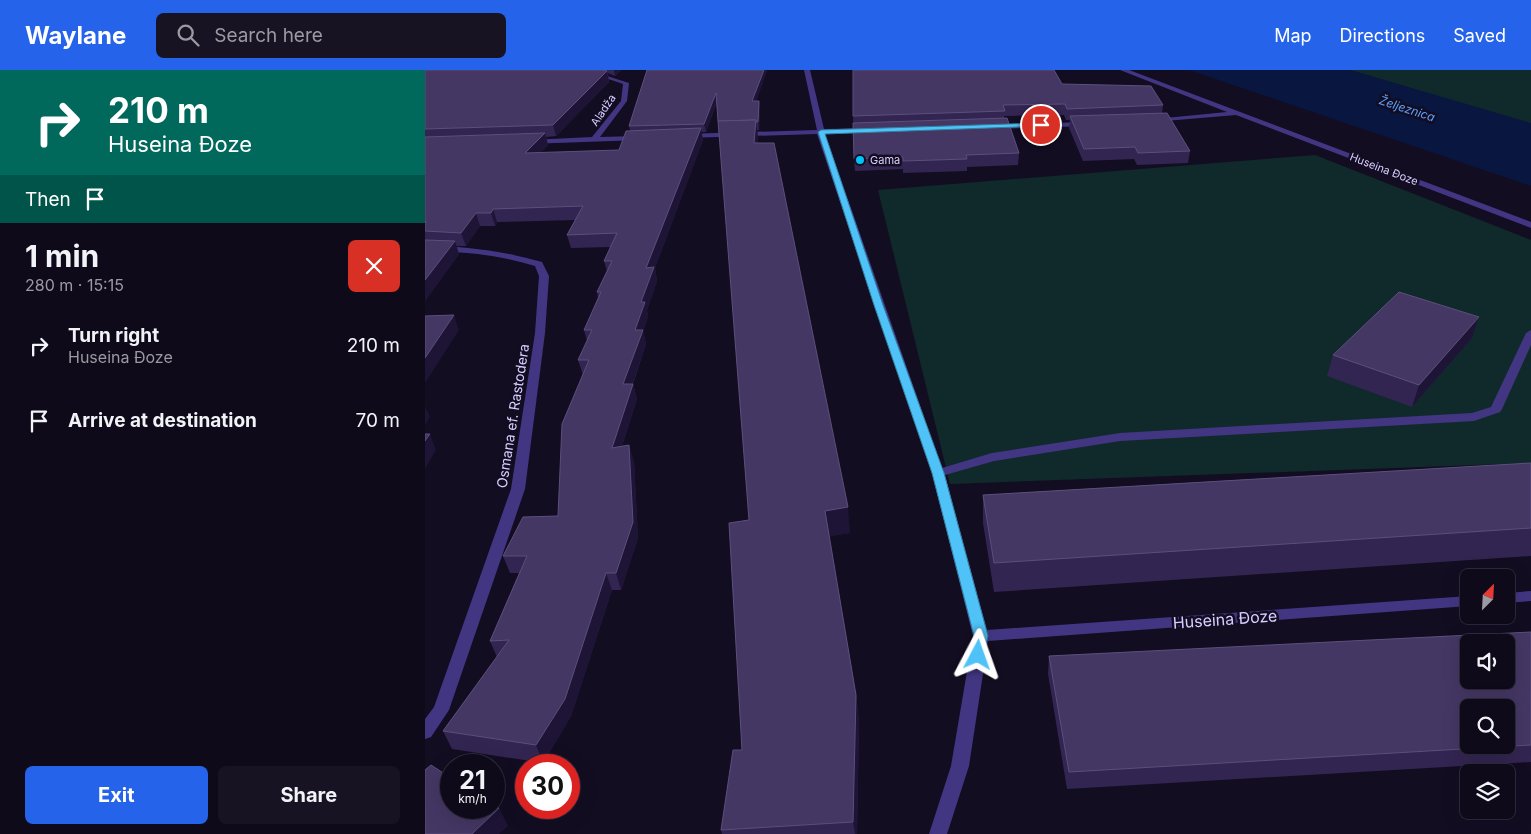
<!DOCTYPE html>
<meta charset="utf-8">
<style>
:root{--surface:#0e0a1a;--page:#171323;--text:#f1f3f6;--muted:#9b9aa2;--line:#2e2b39;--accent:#2563eb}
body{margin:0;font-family:Inter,sans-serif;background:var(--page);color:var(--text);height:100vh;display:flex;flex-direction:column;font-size:19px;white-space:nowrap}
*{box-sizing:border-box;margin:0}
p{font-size:16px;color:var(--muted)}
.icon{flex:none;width:28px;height:28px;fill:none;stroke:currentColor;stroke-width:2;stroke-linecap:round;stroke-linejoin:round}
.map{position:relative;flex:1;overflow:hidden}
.sheet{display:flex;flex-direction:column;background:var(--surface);width:425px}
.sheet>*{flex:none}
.hud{background:#00695c;color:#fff;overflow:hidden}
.needle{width:32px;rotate:24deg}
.tools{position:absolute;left:1035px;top:499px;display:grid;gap:10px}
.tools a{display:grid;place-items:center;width:55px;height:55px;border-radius:8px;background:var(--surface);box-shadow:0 5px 20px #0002,0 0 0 1px var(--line);font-size:25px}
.speed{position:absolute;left:15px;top:684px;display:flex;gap:10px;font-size:25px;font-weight:700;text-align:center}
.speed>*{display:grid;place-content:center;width:65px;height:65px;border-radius:50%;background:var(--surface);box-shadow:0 5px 20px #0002,0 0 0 1px var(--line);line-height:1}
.speed small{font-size:12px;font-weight:400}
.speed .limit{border:8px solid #d22;background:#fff;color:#111}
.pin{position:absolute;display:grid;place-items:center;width:42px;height:42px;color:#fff;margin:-21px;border:2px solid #fff;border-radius:50%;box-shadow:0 1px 5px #0007}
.me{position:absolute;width:55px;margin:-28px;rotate:4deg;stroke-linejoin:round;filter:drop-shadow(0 0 4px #0008)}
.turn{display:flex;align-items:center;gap:18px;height:105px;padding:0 25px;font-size:22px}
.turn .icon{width:65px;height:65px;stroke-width:2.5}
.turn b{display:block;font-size:35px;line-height:42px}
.then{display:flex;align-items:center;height:48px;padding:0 25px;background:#0003;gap:10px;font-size:19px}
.round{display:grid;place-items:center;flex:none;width:52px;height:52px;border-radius:8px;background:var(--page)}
.overview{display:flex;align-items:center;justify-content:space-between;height:85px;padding:0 25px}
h1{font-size:30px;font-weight:700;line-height:38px}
.primary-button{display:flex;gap:10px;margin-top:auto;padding:10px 25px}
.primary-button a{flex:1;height:58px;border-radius:8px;background:var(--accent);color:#fff;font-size:20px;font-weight:700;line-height:58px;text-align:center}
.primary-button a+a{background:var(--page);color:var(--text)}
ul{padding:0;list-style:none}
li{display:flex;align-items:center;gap:15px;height:75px;padding:0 25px}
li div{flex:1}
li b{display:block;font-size:19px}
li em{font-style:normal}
header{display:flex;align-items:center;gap:30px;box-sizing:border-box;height:70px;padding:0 25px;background:var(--accent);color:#fff}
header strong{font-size:24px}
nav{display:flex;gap:28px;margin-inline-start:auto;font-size:18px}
.search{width:350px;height:45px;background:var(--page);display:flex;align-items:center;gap:12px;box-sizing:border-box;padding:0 18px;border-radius:8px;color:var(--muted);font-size:19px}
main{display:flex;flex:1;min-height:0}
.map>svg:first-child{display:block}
.green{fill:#102a2c}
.water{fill:#081640}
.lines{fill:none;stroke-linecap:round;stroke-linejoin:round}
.minor{fill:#423683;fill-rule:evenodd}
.wall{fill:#332551}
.shaded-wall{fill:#1e1436}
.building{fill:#443764;stroke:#5c4f7c;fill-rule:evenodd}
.route{fill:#4fc3f7;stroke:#337fa1}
.poi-dot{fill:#00c4f9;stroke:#130d22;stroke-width:2}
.labels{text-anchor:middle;stroke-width:5;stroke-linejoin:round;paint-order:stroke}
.far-street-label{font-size:11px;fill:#d9ceff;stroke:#130d22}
.far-poi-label{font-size:11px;fill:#d9ceff;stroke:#130d22;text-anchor:start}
.far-water-label{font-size:12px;font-style:italic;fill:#5ca1ff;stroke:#130d22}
.street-label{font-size:14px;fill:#d9ceff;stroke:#130d22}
.near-street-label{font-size:16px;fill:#d9ceff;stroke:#130d22}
</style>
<header>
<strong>Waylane</strong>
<div class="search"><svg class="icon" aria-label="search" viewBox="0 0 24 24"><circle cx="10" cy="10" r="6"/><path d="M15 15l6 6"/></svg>Search here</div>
<nav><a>Map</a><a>Directions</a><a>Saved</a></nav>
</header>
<main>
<section class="sheet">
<div class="hud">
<div class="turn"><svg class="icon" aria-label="right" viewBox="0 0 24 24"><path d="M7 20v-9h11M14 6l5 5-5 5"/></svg><div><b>210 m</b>Huseina Đoze</div></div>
<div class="then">Then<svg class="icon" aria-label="arrive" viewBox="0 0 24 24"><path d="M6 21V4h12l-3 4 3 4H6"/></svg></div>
</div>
<div class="overview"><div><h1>1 min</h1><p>280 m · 15:15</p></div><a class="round" style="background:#d93025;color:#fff"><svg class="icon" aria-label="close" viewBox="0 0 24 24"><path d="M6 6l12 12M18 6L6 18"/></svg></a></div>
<ul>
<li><svg class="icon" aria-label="right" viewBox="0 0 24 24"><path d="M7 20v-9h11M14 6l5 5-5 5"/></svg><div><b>Turn right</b><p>Huseina Đoze</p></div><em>210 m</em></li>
<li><svg class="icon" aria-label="arrive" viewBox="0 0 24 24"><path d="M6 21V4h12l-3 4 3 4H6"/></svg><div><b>Arrive at destination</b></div><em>70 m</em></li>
</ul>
<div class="primary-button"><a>Exit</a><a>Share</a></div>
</section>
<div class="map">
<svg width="1106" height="764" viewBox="0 0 1106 764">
<rect width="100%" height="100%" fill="#130d22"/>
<!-- green -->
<g class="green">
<polygon points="925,0 1106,0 1106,54"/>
<polygon points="890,85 1106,170 1106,393 525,414 453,120"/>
</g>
<!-- water -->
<polygon class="water" points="764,0 925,0 1106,53 1106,116"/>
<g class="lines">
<!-- minor -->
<g class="minor">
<polygon points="379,0 385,0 399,59 445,58 449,60 445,62 400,64 517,398 567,383 695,363 1047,343 1066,337 1101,263 1106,260 1106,275 1077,339 1075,342 1049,351 695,371 569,391 520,405 562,560 1044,526 1044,536 563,571 544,696 522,764 504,764 526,696 548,566 507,403 392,64 260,68 256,66 260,64 392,60"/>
<polygon points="695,0 704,0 1106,152 1106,158 811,45 728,52 726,51 730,49 802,42"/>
<polygon points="166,1 204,13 202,31 175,67 213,66 217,68 216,70 102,74 102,70 105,70 167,67 196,31 198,14 166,3"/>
<polygon points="660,52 664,54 663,56 568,59 564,57 568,55"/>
<path d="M0,176c40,0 79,5 117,16l7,14 -4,57 -20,156 -76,221 -18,27 -6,2v-20l9,-12 77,-218 24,-156 4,-57 -4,-10c-36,-11 -72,-15 -110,-14z"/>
<polygon points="1106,521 1106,531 1081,533 1081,523"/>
</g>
</g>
<!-- wall -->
<g class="wall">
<polygon points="0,0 196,0 190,6 183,3 184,12 131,66 121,67 123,75 115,83 194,80 205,60 204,56 222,0 342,0 331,31 334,31 335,38 334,60 332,60 333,73 425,463 404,466 431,625 434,652 432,764 297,764 296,760 317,680 324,450 292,32 281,62 276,62 278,70 230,198 232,211 222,240 223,247 218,261 221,274 208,314 212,329 197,376 209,391 213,468 196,520 187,520 146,646 118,693 27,679 18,661 72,587 65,571 94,503 85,503 78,486 133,446 158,305 153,290 162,271 159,260 173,228 172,222 182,201 179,191 186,177 146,178 142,165 150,150 72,152 70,156 55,156 41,176 31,176 34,184 0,231"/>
<polygon points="637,14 738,35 737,43 765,81 763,93 712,95 709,89 658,91 644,58 645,50 641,50 639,45 579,46 579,48 594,83 593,95 542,97 542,101 478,103 478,99 430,101 429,89 428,46"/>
<polygon points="1047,268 987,337 902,306 908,285"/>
<polygon points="1106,393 1106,486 569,522 558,453 558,425"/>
<polygon points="1106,562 1106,692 642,719 623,604 624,586"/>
</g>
<!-- shaded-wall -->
<g class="shaded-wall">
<polygon points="189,0 196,0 190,6"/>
<polygon points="339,0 342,0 328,39 327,31"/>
<polygon points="182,1 184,12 131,66 128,55"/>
<polygon points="291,23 292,31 281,62 279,54"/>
<polygon points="334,31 335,38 334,60 333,52"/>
<polygon points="331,50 333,68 332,92 329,73"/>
<polygon points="276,58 278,70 230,198 232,211 222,240 223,247 218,261 221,274 202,330 198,314 216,232 221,198"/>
<polygon points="120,63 123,75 103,95 100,83"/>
<polygon points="68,139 72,152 70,156 66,143"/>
<polygon points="51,143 55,156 41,176 36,163"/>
<polygon points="30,171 34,184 0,231 0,210"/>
<polygon points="29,245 34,260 0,313 0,288"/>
<polygon points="1054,247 1047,268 987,337 994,315"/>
<polygon points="208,314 212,329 191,394 187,378"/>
<polygon points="0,336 5,347 0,355"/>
<polygon points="5,364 11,380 0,399 0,371"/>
<polygon points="204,375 209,391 213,468 196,520 191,503"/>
<polygon points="423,437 425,463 403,467 400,441"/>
<polygon points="181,503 187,520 146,646 118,693 111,675"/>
<polygon points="431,625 434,652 432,764 430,764 428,752"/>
<polygon points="74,738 83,756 74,764 47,764"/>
</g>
<!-- building -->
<g class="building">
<polygon points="0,0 178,0 182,1 128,55 0,59"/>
<polygon points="222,0 339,0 327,31 334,31 333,52 331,52 331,50 293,51 291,23 279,54 204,56"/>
<polygon points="428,0 629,0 637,14 726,16 738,35 642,39 640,34 578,35 580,41 428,46"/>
<polygon points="742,43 765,81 713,83 710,77 659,79 645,46"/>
<polygon points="582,48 594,83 541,85 542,89 478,91 478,87 429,89 428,53"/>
<polygon points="331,50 329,73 349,73 423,437 400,441 431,625 428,752 296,760 308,680 317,680 304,453 324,450 293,51"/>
<polygon points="276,58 221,198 229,197 216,232 220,232 210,260 218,260 198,314 208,314 187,378 204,375 208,452 191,503 181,503 140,629 111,675 18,661 84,570 65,571 102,486 78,486 98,447 133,446 137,354 164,290 153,290 167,260 159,260 176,222 172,222 187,191 179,191 192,163 142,165 158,136 68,139 66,143 51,143 36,163 0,161 0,153 1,151 0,152 0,67 120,63 100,83 194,80 201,61"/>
<polygon points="0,170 30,171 0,210"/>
<polygon points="974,222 1054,247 994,315 908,285"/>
<polygon points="29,245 0,288 0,246"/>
<polygon points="0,364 5,364 0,371"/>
<polygon points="1106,393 1106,458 569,493 558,425"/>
<path d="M1106,562v113l-462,27 -20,-116zM1044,572h37v38h-37zM1044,638h37v37h-37z"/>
<polygon points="6,695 26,708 26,738 69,738 69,735 74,738 47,764 0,764 0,700"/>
</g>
<!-- route -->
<polygon class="route" points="616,53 618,56 400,64 458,235 519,403 563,566 558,589 548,589 546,585 549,566 507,403 449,235 393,62 396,60"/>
<!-- markers -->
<circle class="poi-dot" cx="435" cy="90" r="5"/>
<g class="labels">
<!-- far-street labels -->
<g class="far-street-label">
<text transform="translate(178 40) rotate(-56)" y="4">Aladža</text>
<text transform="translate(959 99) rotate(21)" y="4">Huseina Đoze</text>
</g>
<!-- far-poi labels -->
<g class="far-poi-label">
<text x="445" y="94">Gama</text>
</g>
<!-- far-water labels -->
<g class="far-water-label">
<text transform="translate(982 39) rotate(18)" y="4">Željeznica</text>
</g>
<!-- street labels -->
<g class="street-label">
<text transform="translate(88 346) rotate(-81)" y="5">Osmana ef. Rastodera</text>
</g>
<!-- near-street labels -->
<g class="near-street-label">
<text transform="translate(800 549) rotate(-4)" y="6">Huseina Đoze</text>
</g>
</g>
</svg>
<div class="tools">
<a><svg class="needle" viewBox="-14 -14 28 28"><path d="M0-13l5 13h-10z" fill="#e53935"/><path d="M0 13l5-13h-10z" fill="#9b9aa2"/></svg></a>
<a><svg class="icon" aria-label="sound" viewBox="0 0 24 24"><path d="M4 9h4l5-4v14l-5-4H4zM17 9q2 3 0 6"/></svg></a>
<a><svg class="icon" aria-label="search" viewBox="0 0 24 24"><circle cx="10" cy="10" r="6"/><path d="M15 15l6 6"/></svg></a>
<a><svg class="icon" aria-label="layers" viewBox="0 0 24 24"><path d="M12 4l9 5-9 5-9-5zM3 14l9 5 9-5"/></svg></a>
</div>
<div class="speed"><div>21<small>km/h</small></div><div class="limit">30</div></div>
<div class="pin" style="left:616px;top:55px;background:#d93025"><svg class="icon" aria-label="arrive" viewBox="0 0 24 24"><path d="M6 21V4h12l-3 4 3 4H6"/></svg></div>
<svg class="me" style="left:553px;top:585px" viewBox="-20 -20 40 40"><path d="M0-17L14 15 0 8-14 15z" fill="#4fc3f7" stroke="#fff" stroke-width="4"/></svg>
</div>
</main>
